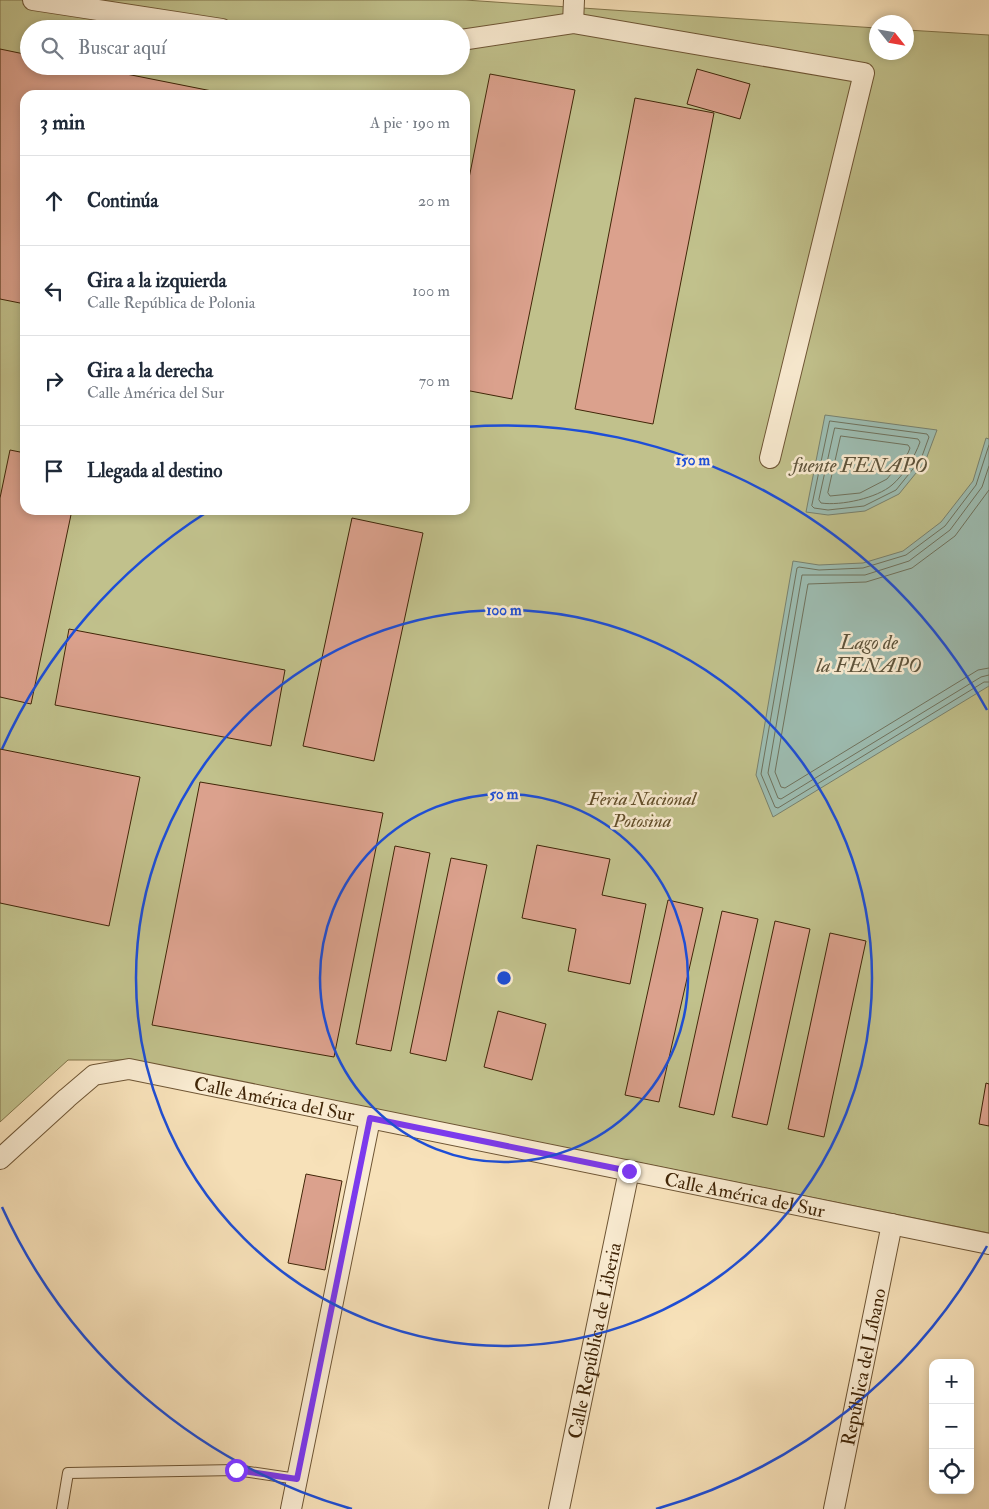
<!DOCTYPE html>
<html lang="es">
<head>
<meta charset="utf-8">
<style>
	body { margin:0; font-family:"IM FELL Double Pica",serif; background:#f6f6f7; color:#1f2937 }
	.controls { position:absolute; right:15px; bottom:15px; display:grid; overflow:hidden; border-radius:10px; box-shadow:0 2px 8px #0003 }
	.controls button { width:45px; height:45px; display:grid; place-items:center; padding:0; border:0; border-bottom:1px solid #e0e1e3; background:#fff; color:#1f2937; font:25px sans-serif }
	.compass { position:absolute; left:869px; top:15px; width:45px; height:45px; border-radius:50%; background:#fff; box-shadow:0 2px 8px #0003; rotate:121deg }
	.stop { position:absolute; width:15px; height:15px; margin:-11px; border:4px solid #7c3aed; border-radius:50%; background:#fff }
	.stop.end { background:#7c3aed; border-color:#fff; box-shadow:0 1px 5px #0008 }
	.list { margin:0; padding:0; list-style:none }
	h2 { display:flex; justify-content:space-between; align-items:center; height:65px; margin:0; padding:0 20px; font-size:21px }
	h2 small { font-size:16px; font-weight:400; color:#747a83 }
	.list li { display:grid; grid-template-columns:32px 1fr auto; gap:15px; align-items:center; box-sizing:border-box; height:90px; padding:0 20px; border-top:1px solid #e0e1e3 }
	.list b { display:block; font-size:19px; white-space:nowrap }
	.list p { margin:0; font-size:16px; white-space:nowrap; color:#747a83 }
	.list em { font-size:16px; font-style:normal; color:#747a83 }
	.icon { flex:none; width:28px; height:28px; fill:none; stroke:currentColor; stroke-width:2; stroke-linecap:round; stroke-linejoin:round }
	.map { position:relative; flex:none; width:989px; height:1509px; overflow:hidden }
	.search { position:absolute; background:#fff; box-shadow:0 2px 8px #0003; left:20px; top:20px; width:450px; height:55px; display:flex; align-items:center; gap:12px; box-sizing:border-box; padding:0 18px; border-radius:28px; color:#747a83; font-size:19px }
	.panel { position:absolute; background:#fff; box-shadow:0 2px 8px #0003; left:20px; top:90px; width:450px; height:425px; border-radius:15px }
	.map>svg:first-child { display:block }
	.green { fill:#c1c18c; stroke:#81744a; fill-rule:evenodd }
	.water { fill:#9dbdb2; stroke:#78816e }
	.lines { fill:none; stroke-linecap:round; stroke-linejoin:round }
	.shore { stroke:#6f725d; stroke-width:1 }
	.building { fill:#dba18d; stroke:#412608 }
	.lane-casing { stroke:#6e5534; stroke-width:12 }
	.street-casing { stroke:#6e5534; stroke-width:22 }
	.lane { stroke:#faecd2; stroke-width:10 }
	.street { stroke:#faecd2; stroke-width:20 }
	.route { stroke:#7c3aed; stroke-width:6 }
	.ring { fill:none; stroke:#1d4ed8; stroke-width:2.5 }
	.labels { text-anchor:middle; stroke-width:5; stroke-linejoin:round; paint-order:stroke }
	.park-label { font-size:19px; font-style:italic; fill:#614d29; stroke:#faecd2 }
	.street-label { font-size:19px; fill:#412608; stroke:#faecd2 }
	.water-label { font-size:20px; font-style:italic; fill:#5d533b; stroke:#faecd2 }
	.centre { fill:#1d4ed8; stroke:#faecd2; stroke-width:2.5 }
	.ring-label { font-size:15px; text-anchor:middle; font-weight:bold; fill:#1d4ed8; stroke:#faecd2; stroke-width:5; stroke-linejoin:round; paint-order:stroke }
</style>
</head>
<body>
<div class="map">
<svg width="989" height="1509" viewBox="0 0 989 1509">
	<rect width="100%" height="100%" fill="#f7e1b9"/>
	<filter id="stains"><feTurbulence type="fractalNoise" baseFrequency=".004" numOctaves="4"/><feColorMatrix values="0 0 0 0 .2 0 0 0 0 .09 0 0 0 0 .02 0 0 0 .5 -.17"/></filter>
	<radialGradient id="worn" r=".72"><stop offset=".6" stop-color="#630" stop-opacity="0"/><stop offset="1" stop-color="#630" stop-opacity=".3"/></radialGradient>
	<path class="green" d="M0 0H465L876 28V52H906L907 30 989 35V1233L129 1060H68L0 1122ZM29 29H461V66H29ZM25 95H465V510H25Z"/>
	<path class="water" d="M825 415 937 430 925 462 899 494 865 511 828 515 806 512Z
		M986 438 989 439V686L773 817 756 775 793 561 819 565 863 563 903 551 941 522 973 481Z"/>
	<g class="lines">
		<path class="shore" d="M830 421 927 434 929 437 921 459 896 490 864 506 828 510 814 508 812 506Z
			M835 428 918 439 920 442C915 456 904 475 892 485 877 498 841 506 821 503L819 500Z
			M841 436 908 445 910 448 908 453 887 479 860 493 830 496 828 493Z
			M989 445 976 485 945 526 906 555 863 568 819 570 799 567 797 568 761 774 775 807 778 808 984 682H989
			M989 466 982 487 950 530 909 561 865 575H802L768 773 778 798 781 799 981 677 989 675
			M989 490 955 536 912 568 866 582 808 584 775 772 781 787 785 788 978 670 989 668"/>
	</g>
	<path class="building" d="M0 49 29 55V66H86L232 95H25V304L0 299Z
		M697 69 750 84 740 119 687 104Z
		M490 74 575 90 512 399 465 390V198Z
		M635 98 714 113 653 424 575 409Z
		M10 450 25 453V510H72L31 704 0 697V498Z
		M352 518 423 533 374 761 303 746Z
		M69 629 285 670 271 746 55 705Z
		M0 749 140 777 109 926 0 903Z
		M200 782 383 813 334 1057 152 1025Z
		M537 845 610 859 602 895 646 904 630 984 568 971 576 929 522 918Z
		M395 846 430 853 391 1051 356 1044Z
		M451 858 487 865 446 1061 410 1053Z
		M668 900 703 908 659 1102 625 1095Z
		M722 911 758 919 714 1115 679 1107Z
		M775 921 810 929 767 1125 732 1117Z
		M830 933 866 941 824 1137 788 1129Z
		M498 1011 546 1024 532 1080 484 1067Z
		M986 1083 989 1084V1126L979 1124Z
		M306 1174 342 1181 325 1270 288 1263Z"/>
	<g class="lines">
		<g class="lane-casing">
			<path id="lane" d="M62 1509 68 1473 236 1470 297 1479"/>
		</g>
		<g class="street-casing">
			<g id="street">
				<path d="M33 0 222 29"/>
				<path d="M573 23 574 0"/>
				<path d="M461 40 573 23 864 73 770 458"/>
				<path id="s1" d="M0 1159 67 1098 94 1075 129 1069 989 1244"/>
				<path d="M291 1509 370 1119"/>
				<path id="s2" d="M559 1509 629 1171"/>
				<path id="s3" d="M834 1509 892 1224"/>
			</g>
		</g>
		<use href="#lane" class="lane"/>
		<use href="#street" class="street"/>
	</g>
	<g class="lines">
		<path class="route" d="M236 1470 297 1479 370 1118 629 1171"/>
	</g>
	<g class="ring">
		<circle cx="504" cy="978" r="184"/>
		<circle cx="504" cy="978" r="368"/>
		<path d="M987 1246A552 552 0 0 1 656 1509M352 1509A552 552 0 0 1 2 1207M2 749A552 552 0 0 1 207 512M465 427A552 552 0 0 1 987 710"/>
	</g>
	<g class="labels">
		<g class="park-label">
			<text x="642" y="805">Feria Nacional<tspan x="642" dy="22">Potosina</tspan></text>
		</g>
		<g class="street-label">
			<text dy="7" stroke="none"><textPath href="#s1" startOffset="310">Calle América del Sur</textPath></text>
			<text dy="7" stroke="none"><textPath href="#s1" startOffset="790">Calle América del Sur</textPath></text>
			<text dy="7" stroke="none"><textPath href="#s2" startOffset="172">Calle República de Liberia</textPath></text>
			<text dy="7" stroke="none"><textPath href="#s3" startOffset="145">República del Líbano</textPath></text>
		</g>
		<g class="water-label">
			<text x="860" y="472">fuente FENAPO</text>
			<text x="869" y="649">Lago de<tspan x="869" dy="23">la FENAPO</tspan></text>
		</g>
	</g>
	<circle cx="504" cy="978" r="8" class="centre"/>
	<g class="ring-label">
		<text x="693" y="465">150 m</text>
		<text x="504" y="615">100 m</text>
		<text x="504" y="799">50 m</text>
	</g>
	<rect width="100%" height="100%" filter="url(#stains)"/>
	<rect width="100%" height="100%" fill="url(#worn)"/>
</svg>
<div class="controls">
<button>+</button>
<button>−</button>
<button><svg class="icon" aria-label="locate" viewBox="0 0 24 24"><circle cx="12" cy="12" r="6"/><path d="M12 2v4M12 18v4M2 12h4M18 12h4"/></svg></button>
</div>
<svg class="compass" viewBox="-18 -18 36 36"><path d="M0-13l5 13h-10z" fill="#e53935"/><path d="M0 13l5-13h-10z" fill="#747a83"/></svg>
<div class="stop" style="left:236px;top:1470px"></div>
<div class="stop end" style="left:629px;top:1171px"></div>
<div class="search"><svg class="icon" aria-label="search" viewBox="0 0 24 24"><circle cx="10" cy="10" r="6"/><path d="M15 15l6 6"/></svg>Buscar aquí</div>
<section class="panel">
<h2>3 min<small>A pie · 190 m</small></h2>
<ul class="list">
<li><svg class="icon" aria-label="ahead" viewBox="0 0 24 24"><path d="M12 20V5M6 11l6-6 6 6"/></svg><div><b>Continúa</b></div><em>20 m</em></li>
<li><svg class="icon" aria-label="left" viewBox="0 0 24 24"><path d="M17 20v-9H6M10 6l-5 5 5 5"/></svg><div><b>Gira a la izquierda</b><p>Calle República de Polonia</p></div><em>100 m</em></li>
<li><svg class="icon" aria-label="right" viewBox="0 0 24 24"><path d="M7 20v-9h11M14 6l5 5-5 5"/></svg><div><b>Gira a la derecha</b><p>Calle América del Sur</p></div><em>70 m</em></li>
<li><svg class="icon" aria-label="arrive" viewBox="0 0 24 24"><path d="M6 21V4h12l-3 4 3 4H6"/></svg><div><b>Llegada al destino</b></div></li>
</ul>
</section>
</div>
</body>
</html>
